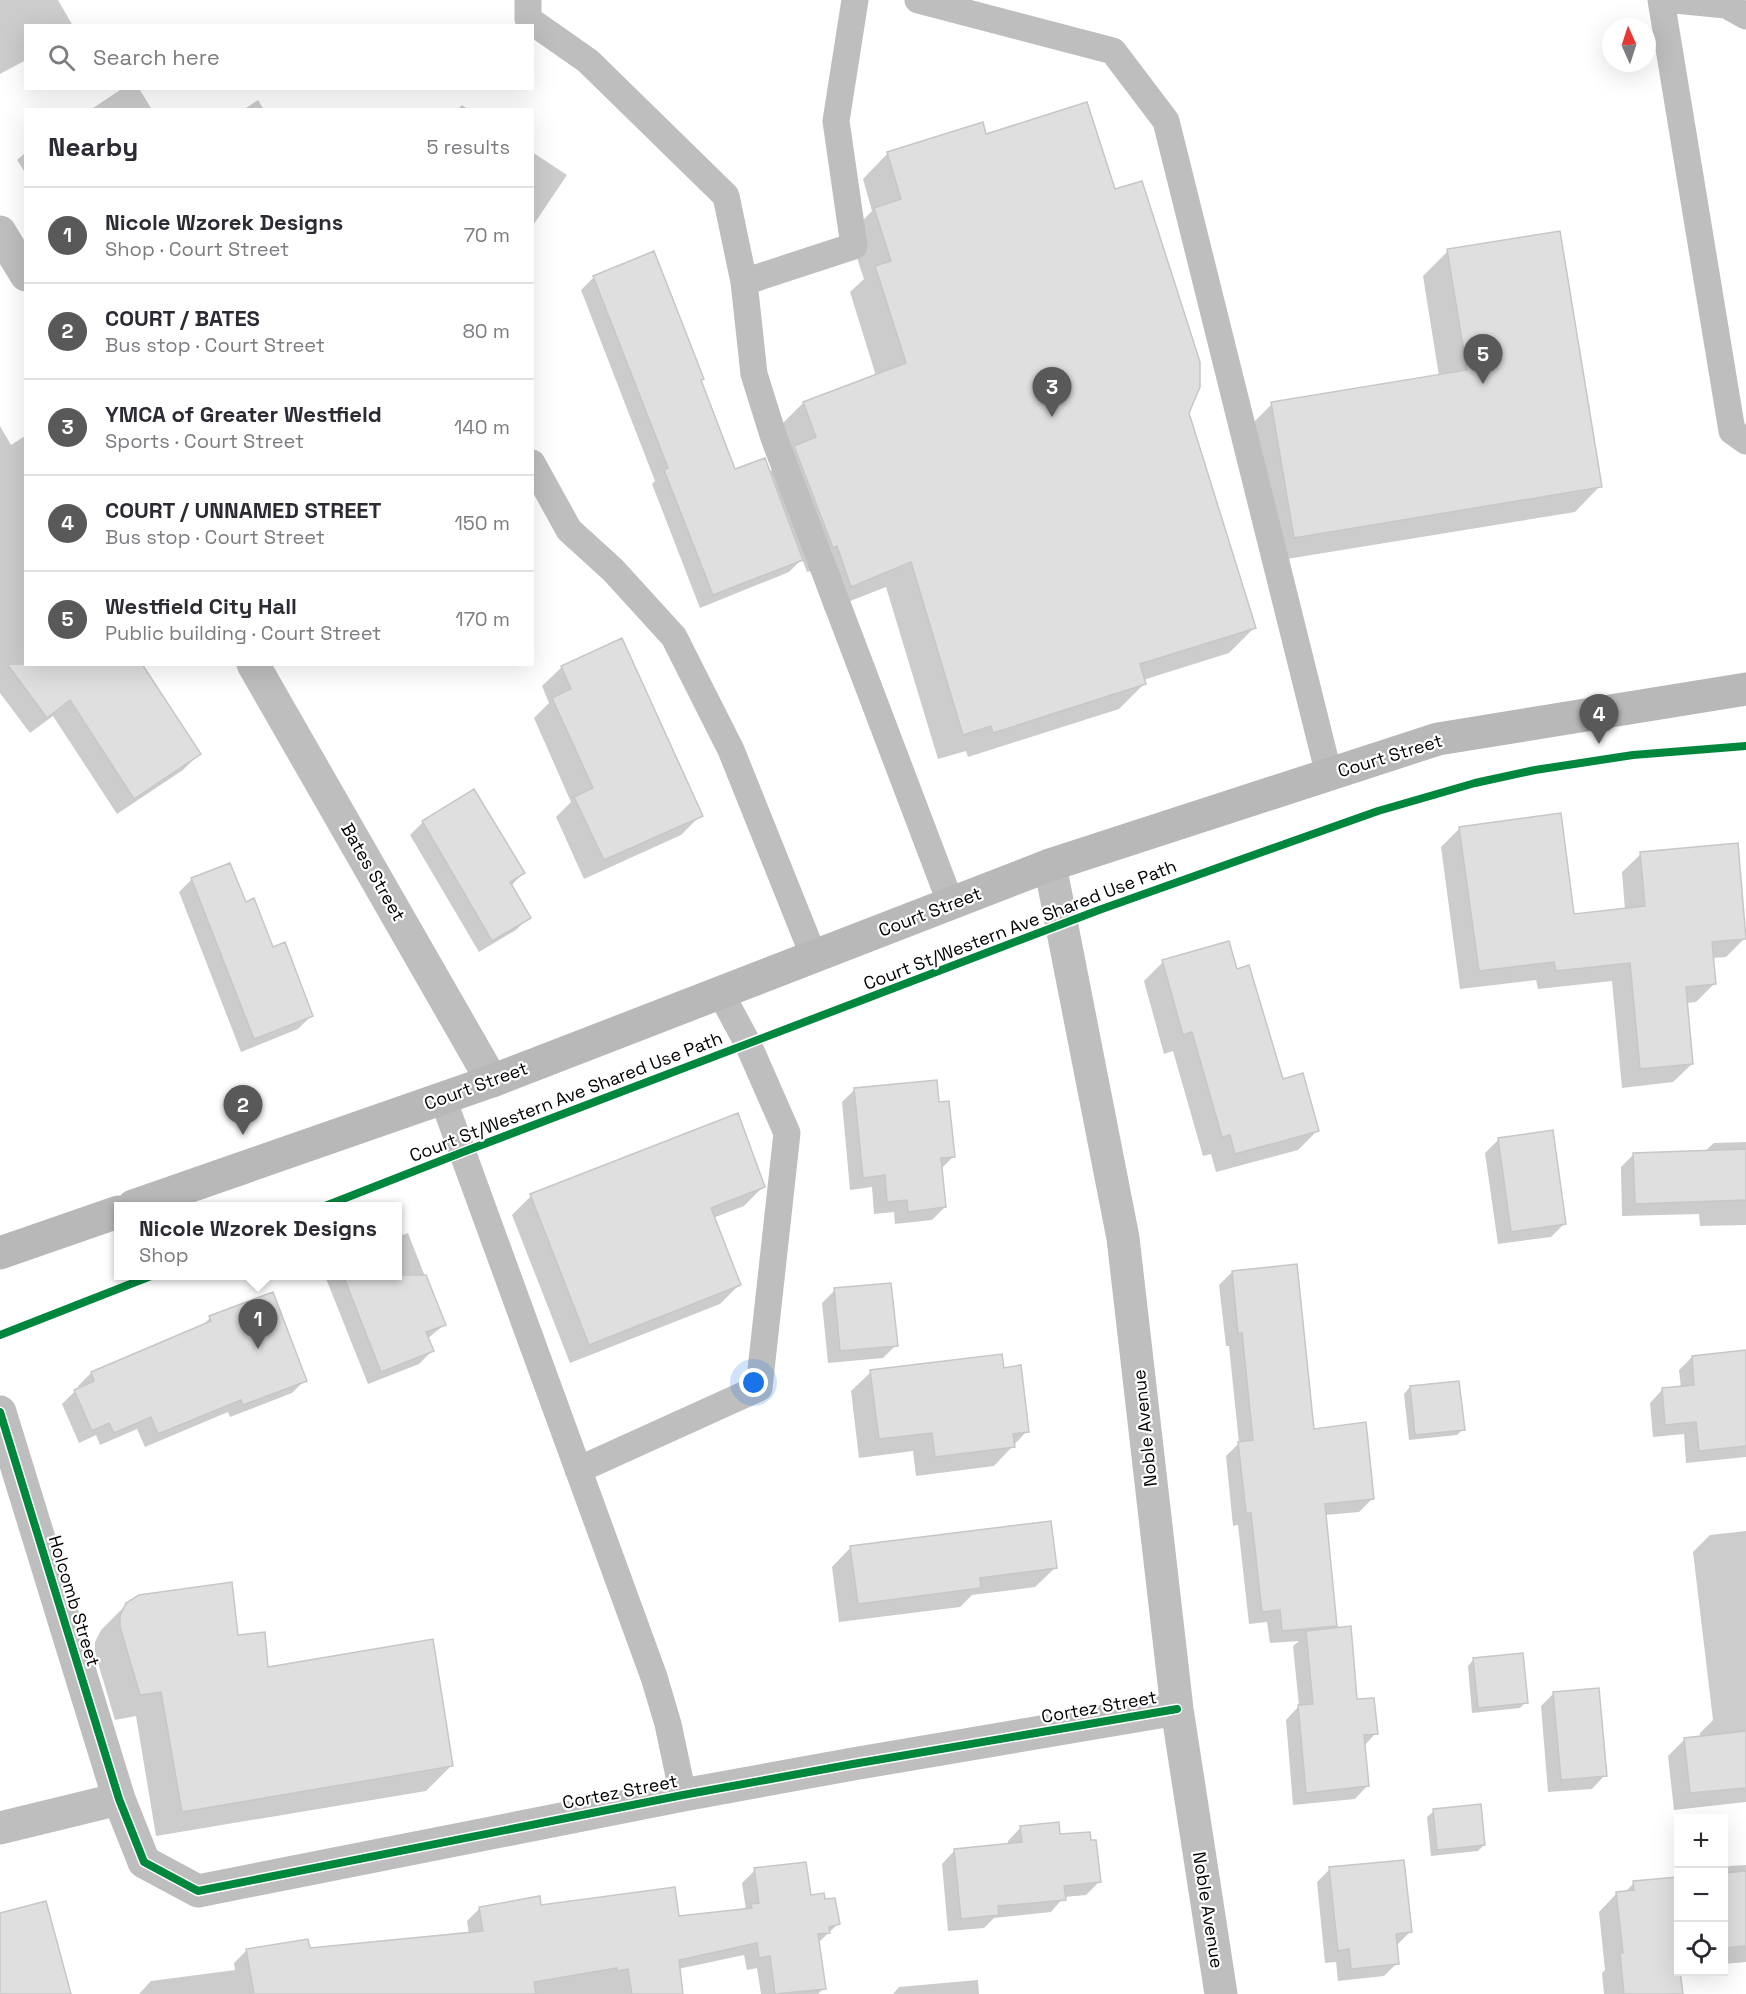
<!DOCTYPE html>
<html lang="en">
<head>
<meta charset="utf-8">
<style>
	body { margin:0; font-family:"Space Grotesk",sans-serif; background:#f7f7f7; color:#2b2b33 }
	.controls { position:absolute; right:18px; bottom:18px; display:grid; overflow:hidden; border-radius:0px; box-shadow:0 6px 24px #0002 }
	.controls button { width:54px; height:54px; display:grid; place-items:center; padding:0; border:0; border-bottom:2px solid #e1e1e2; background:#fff; color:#2b2b33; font:30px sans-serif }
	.compass { position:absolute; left:1602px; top:18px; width:54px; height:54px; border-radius:50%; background:#fff; box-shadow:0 6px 24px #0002; rotate:357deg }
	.you { position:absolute; left:754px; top:1383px; width:21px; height:21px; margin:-15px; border:4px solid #fff; border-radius:50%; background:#1a73e8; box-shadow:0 0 0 9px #1a73e833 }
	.badge { display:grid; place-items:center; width:39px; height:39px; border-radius:50%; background:#595959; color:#fff; font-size:20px; font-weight:700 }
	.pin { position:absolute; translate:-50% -50px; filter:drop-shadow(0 2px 3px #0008) }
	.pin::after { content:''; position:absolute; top:32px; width:21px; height:18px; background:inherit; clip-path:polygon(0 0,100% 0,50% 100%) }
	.popup { position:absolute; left:114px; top:1202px; width:288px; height:78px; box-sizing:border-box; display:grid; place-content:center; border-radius:0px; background:#fff; filter:drop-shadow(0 2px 4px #0005); font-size:20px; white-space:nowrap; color:#7c7c81 }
	.popup b { font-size:22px; color:#2b2b33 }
	.popup::after { content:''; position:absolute; left:50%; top:100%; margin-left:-12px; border:12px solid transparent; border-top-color:#fff }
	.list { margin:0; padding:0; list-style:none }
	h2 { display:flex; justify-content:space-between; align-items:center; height:78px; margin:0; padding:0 24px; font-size:26px }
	h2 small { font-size:20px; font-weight:400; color:#7c7c81 }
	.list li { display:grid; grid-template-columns:39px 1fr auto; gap:18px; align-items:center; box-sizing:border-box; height:96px; padding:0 24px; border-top:2px solid #e1e1e2 }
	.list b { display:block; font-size:22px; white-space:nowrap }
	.list p { margin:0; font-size:20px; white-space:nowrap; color:#7c7c81 }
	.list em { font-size:20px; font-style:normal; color:#7c7c81 }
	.icon { flex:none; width:33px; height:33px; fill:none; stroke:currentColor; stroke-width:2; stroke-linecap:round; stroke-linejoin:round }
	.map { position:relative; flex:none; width:1746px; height:1994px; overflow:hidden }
	.search { position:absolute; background:#fff; box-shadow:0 6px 24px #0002; left:24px; top:24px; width:510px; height:66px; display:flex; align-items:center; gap:15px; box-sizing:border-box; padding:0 21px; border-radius:0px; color:#7c7c81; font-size:22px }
	.panel { position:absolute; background:#fff; box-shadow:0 6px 24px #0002; left:24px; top:108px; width:510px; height:558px; border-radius:0px }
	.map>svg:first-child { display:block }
	.shadow { fill:#0003 }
	.building { fill:#dfdfdf; stroke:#c7c7c7; stroke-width:1.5 }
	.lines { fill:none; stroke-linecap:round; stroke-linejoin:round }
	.service { stroke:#bebebe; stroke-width:27 }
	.minor { stroke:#bebebe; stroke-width:33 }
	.secondary { stroke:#b8b8b8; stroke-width:33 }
	.cycleway-casing { stroke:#fff; stroke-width:11 }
	.cycleway { stroke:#00873e; stroke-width:8 }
	.labels { text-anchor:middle; stroke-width:4.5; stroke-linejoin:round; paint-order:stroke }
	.street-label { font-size:18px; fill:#000; stroke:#fff }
</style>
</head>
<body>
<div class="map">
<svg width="1746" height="1994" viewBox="0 0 1746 1994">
	<rect width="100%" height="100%" fill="#fff"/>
	<path class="shadow" d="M0 0H58L73 26H26V60L0 74Z
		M123 88H139L152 110H90Z
		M258 100 264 110H243Z
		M462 105 469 110H457Z
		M985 136 1187 413 1255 627 1229 653 1143 680 1144 684 1119 709 968 757 966 751 938 759 886 587 825 611 812 571 807 572 802 559 789 572 700 608 652 484 655 481 581 290 594 277 700 381 734 471 769 473 788 454 778 428 803 403 876 376 850 292 864 279 849 234 872 211 863 179 888 153Z
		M26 152V174L17 160Z
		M532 152 567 175 532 227Z
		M1448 251 1600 486 1575 512 1269 562 1247 429 1272 404 1439 376 1423 276Z
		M0 426 11 445 25 436 26 664 199 754 183 770 117 814 53 716 30 733 0 693Z
		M562 667 701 815 681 835 584 879 556 817 571 802 534 718 549 703 542 686Z
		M423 822 523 873 511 886 529 917 516 930 479 952 410 835Z
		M1460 828 1573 916 1625 910 1622 872 1641 854 1745 938 1726 957 1712 958 1715 983 1696 1002 1686 1003 1692 1064 1673 1082 1622 1088 1612 981 1538 989 1536 980 1460 989 1441 847Z
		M192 879 272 949 311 1016 298 1029 241 1052 179 892Z
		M1163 962 1236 971 1282 1081 1318 1130 1298 1150 1216 1172 1211 1154 1203 1156 1173 1051 1164 1054 1144 981Z
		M855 1089 954 1156 941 1169 945 1207 932 1220 895 1224 894 1212 874 1214 872 1187 850 1190 842 1102Z
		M1498 1140 1564 1224 1551 1237 1498 1244 1485 1153Z
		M1746 1142V1225L1700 1226 1699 1214 1622 1216 1621 1167 1634 1154 1704 1152 1714 1143Z
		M764 1186 744 1206 713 1218 739 1285 720 1304 570 1363 512 1215 531 1196Z
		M408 1233 444 1325 427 1339 432 1351 419 1364 368 1384 325 1276H398V1237Z
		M1232 1272 1313 1430 1372 1499 1359 1512 1325 1515 1336 1625 1331 1630 1355 1701 1376 1733 1364 1746 1368 1785 1355 1799 1293 1805 1286 1720 1299 1706 1293 1646 1299 1641 1270 1643 1267 1622 1249 1624 1238 1525 1233 1526 1226 1456 1239 1443 1229 1346H1226L1219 1285Z
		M835 1290 896 1345 883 1358 828 1363 822 1303Z
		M210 1318 305 1380 292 1393 230 1417 228 1412 145 1447 137 1429 100 1445 96 1435 79 1443 62 1404 75 1391 79 1389 78 1386 91 1373 201 1327Z
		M1746 1352V1457L1686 1463 1684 1434 1653 1437 1650 1403 1663 1389 1681 1388 1679 1370 1692 1357Z
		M1003 1369 1027 1431 994 1466 916 1476 913 1451 859 1458 851 1391 871 1372Z
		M1410 1387 1463 1429 1457 1435 1409 1440 1404 1394Z
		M1746 1531V1802L1674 1810 1668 1756 1685 1739 1700 1737V1733L1713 1720 1693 1552 1710 1535Z
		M851 1547 1055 1568 1035 1587 972 1595 960 1607 839 1622 832 1567Z
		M127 1604 236 1637 266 1669 451 1766 426 1791 156 1836 136 1716 115 1720 95 1653V1642L101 1630Z
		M1474 1659 1526 1702 1520 1708 1472 1713 1468 1666Z
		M1554 1693 1605 1775 1592 1789 1548 1792 1541 1706Z
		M1434 1811 1484 1845 1478 1851 1431 1856 1427 1817Z
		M1021 1827 1089 1842 1099 1882 1086 1895 1064 1897 1051 1912 994 1918 984 1928 948 1931 942 1864 955 1850 1008 1845V1841Z
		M1746 1865V1962L1724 1964V1872L1729 1866Z
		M1330 1869 1410 1932 1397 1945V1963L1384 1976 1338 1981 1336 1962 1325 1963 1317 1882Z
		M755 1870 810 1897 824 1901 838 1924 818 1943 824 1988 818 1994H761L757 1968 747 1970 744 1955 678 1969 682 1994H139L151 1981 235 1970 234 1963 247 1950 309 1949 469 1934 467 1921 480 1908 540 1907 677 1918 746 1910 742 1883Z
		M1678 1879 1680 1994H1604L1602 1973 1605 1970 1599 1912 1617 1893H1624L1634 1883Z
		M978 1980 979 1994H893L899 1987Z"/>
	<path class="building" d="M1087 102 1115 189 1142 181 1200 362V387L1189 413 1256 628 1140 664 1146 684 993 733 991 726 963 735 911 562 851 587 837 546 833 548 794 446 816 437 803 402 906 363 875 266 891 261 874 208 901 199 887 152 983 122 986 134Z
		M1560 231 1602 487 1294 538 1271 402 1467 370 1447 249Z
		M654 251 704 379 701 380 735 469 765 458 803 560 713 595 664 470 668 468 593 276Z
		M622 638 703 816 604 860 574 797 593 788 552 698 571 689 561 666Z
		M7 664H142L201 754 134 799 70 700 47 718Z
		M474 789 525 873 510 882 531 918 492 941 422 821Z
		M1561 813 1574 914 1645 906 1640 852 1738 843 1746 939 1712 942 1716 984 1686 987 1693 1064 1640 1069 1630 963 1556 971 1554 962 1479 971 1459 827Z
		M230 863 246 902 254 898 273 947 285 942 313 1016 254 1039 191 878Z
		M1229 941 1237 969 1249 965 1283 1079 1303 1073 1319 1131 1235 1154 1230 1135 1222 1137 1192 1032 1183 1035 1162 960Z
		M937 1080 939 1102 949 1101 955 1157 941 1158 946 1207 908 1212 907 1200 887 1202 885 1175 863 1178 854 1088Z
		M738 1113 765 1187 711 1208 741 1285 589 1345 530 1194Z
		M1553 1130 1566 1224 1511 1232 1498 1138Z
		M1746 1149V1200L1635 1204 1633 1153Z
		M1297 1264 1314 1429 1366 1422 1374 1499 1325 1504 1337 1626 1282 1631 1280 1610 1262 1612 1251 1513H1246L1238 1442 1253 1440 1242 1333H1238L1232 1271Z
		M343 1275H426L446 1325 426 1332 434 1351 381 1372Z
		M891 1283 898 1346 840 1351 834 1288Z
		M273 1292 307 1381 243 1405 241 1400 158 1434 151 1417 114 1433 109 1423 92 1431 74 1390 94 1381 91 1372 211 1321 209 1316Z
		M1746 1350V1446L1699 1451 1696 1422 1665 1425 1662 1388 1694 1385 1692 1356Z
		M1002 1354 1004 1368 1021 1365 1029 1432 1013 1434 1015 1447 935 1457 932 1433 879 1439 870 1370Z
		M1459 1381 1465 1430 1415 1435 1410 1386Z
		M1051 1521 1057 1568 980 1578 981 1588 858 1604 850 1546Z
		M232 1582 238 1635 265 1632 268 1667 433 1639 453 1766 182 1812 161 1692 140 1695 120 1627V1616L126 1603 139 1595Z
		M1351 1626 1357 1699 1374 1698 1378 1734 1364 1735 1369 1786 1306 1793 1298 1705 1313 1704 1306 1631Z
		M1523 1653 1528 1703 1478 1708 1473 1658Z
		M1599 1688 1607 1776 1561 1780 1553 1692Z
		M1746 1731V1788L1690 1793 1684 1738Z
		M1481 1804 1485 1845 1437 1850 1433 1809Z
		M1059 1822 1060 1834 1090 1832 1091 1840H1096L1101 1882 1064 1886 1066 1900 998 1906 999 1915 961 1919 954 1849 1022 1842 1020 1826Z
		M1404 1860 1412 1932 1396 1934 1399 1964 1351 1969 1349 1949 1338 1951 1329 1867Z
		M806 1862 811 1895 824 1893 825 1899 835 1898 840 1924 829 1927 830 1933 818 1934 826 1989 775 1994 770 1956 759 1958 757 1943 679 1960 683 1994H632L628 1969 617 1971V1968L534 1982 536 1994H254L246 1949 308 1939 310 1948 483 1931 479 1907 540 1896 541 1905 675 1887 679 1916 752 1908 751 1904 759 1903 754 1868Z
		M1746 1871V1946L1724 1948V1873Z
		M1678 1877V1971H1680L1683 1994H1624L1620 1953H1623L1616 1892 1634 1890 1633 1881Z
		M46 1901 71 1994H0V1913Z"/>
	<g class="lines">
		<path class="service" d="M528 0V19L588 61 726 196 744 282 854 246 836 121 855 0
			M918 0 1113 51 1166 121 1329 775
			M1661 0 1732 431 1746 441
			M1675 0 1726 5 1746 16
			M744 282 754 374 774 438 951 904
			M532 463 569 530 613 570 674 637 731 750 814 957
			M443 1099 654 1677 668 1724 683 1795
			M578 1470 759 1388 787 1133 748 1044 720 992"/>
		<path class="minor" d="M0 232 26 275
			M253 664 492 1081
			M1050 865 1123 1238 1177 1709 1221 1994
			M0 1412 119 1799 144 1862 198 1891 683 1795 853 1764 1177 1709
			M0 1828 119 1799"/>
		<path class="secondary" d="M133 1206 492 1081 1050 865 1438 739 1746 689
			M0 1253 118 1212"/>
		<g class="cycleway-casing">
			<path id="cycleway" d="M325 1206 463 1152 1099 910 1378 811 1475 783 1535 770 1633 755 1746 746
				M0 1335 151 1276
				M0 1412 119 1799 144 1862 198 1891 683 1795 853 1764 1177 1709"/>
		</g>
		<use href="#cycleway" class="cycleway"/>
	</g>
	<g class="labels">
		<g class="street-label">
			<text transform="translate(1390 756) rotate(-17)" y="6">Court Street</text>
			<text transform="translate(373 872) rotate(60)" y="6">Bates Street</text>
			<text transform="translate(930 912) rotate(-21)" y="6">Court Street</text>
			<text transform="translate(1020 925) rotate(-21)" y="6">Court St/Western Ave Shared Use Path</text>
			<text transform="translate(476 1086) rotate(-20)" y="6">Court Street</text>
			<text transform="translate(566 1097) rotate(-21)" y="6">Court St/Western Ave Shared Use Path</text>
			<text transform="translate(1145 1428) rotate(-96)" y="6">Noble Avenue</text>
			<text transform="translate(74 1601) rotate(73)" y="6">Holcomb Street</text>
			<text transform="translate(1099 1707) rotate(-10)" y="6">Cortez Street</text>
			<text transform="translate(620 1792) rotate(-11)" y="6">Cortez Street</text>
			<text transform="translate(1208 1910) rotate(81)" y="6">Noble Avenue</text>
		</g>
	</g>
</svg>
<div class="controls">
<button>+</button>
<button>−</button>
<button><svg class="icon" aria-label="locate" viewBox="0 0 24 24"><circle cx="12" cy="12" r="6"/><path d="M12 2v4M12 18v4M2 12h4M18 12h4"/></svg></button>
</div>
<svg class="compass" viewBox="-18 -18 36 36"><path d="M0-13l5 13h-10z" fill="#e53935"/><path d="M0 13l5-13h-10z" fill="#7c7c81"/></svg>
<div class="you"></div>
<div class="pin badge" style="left:258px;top:1349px">1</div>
<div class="popup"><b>Nicole Wzorek Designs</b>Shop</div>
<div class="pin badge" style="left:243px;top:1135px">2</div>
<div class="pin badge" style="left:1052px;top:417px">3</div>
<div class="pin badge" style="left:1599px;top:744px">4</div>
<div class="pin badge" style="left:1483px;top:384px">5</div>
<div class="search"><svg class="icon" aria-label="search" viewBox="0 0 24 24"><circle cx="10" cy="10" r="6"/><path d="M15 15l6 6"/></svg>Search here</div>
<section class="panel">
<h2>Nearby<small>5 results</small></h2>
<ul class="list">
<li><span class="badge">1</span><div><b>Nicole Wzorek Designs</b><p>Shop · Court Street</p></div><em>70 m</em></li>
<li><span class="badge">2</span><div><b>COURT / BATES</b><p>Bus stop · Court Street</p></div><em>80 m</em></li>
<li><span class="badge">3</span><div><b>YMCA of Greater Westfield</b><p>Sports · Court Street</p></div><em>140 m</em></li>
<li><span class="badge">4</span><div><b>COURT / UNNAMED STREET</b><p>Bus stop · Court Street</p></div><em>150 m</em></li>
<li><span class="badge">5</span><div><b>Westfield City Hall</b><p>Public building · Court Street</p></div><em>170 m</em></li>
</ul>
</section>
</div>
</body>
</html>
